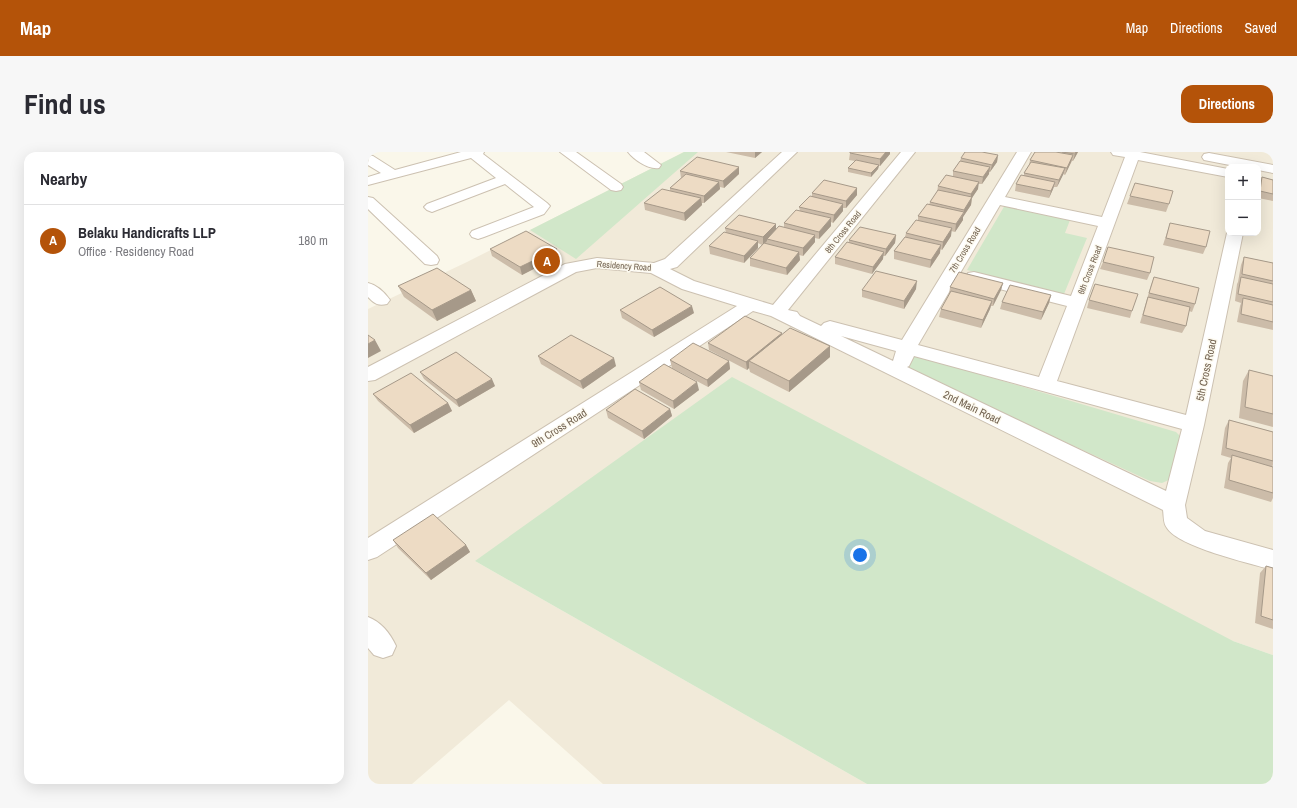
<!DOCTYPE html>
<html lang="en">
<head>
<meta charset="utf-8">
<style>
	body { margin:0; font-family:"Archivo Narrow",sans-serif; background:#f7f7f7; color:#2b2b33 }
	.controls { position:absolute; right:12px; top:12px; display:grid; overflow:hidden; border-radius:8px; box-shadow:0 4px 16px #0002 }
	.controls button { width:36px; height:36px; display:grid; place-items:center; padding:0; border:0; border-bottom:1px solid #e1e1e2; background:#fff; color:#2b2b33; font:20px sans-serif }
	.you { position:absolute; left:492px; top:403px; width:14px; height:14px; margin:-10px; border:3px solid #fff; border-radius:50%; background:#1a73e8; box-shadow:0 0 0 6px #1a73e833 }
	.badge { display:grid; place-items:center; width:26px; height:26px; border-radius:50%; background:#b45309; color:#fff; font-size:13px; font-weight:700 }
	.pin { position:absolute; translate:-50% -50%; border:2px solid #fff; box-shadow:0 1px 4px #0006 }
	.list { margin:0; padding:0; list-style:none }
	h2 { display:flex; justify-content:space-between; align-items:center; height:52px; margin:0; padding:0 16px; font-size:17px }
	h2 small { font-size:13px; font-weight:400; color:#7c7c81 }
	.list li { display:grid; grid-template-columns:26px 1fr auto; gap:12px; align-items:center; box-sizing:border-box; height:72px; padding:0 16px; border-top:1px solid #e1e1e2 }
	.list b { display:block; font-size:15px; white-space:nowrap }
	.list p { margin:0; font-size:13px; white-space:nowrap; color:#7c7c81 }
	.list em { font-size:13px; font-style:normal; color:#7c7c81 }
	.map { position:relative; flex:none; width:905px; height:632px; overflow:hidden; border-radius:12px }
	header { display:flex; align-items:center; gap:24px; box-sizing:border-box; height:56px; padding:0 20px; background:#b45309; color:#fff }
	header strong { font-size:19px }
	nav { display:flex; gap:22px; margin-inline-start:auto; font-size:14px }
	.intro { display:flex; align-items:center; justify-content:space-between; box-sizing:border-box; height:96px; padding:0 24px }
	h1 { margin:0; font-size:28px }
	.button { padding:10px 18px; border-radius:12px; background:#b45309; color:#fff; font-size:14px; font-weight:700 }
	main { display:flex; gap:24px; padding:0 24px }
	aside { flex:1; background:#fff; border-radius:12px; box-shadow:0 4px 16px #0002 }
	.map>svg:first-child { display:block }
	.residential { fill:#f1ead9; fill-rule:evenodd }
	.green { fill:#d1e7c9 }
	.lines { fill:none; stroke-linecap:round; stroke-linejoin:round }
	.minor-casing { stroke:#ccc1b1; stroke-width:2 }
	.minor { fill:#fff; fill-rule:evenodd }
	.wall { fill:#ccbca9 }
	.shaded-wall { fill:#a69989 }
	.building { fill:#eddbc4; stroke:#a69989 }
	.labels { text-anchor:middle; stroke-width:3; stroke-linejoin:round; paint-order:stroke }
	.far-street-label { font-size:9px; fill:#726250; stroke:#fdfaf0 }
	.street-label { font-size:11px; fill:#726250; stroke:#fdfaf0 }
</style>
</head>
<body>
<header>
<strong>Map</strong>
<nav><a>Map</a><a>Directions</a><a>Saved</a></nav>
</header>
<div class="intro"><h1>Find us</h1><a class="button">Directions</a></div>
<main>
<aside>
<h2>Nearby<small></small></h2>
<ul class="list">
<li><span class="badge">A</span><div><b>Belaku Handicrafts LLP</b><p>Office · Residency Road</p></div><em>180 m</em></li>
</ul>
</aside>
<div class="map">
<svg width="905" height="632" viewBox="0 0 905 632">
	<rect width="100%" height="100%" fill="#faf7ea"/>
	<path class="residential" d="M316 0H905V503L865 489 107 409 499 632H235L141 548 44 632H0V157L99 110ZM860 15H890V81H860Z"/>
	<path class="green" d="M316 0H330L208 107 162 78Z
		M637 53 702 68 697 81 719 86 696 142 599 118Z
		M547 203 808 280 814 286 803 327 794 331 782 329 537 216 540 206Z
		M364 225 865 489 905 503V632H499L107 409Z"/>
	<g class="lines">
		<g class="minor-casing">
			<path id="minor" d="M93 0H116L115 2 179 51 182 54 176 62 116 85 110 87 104 85 102 82 104 79 166 55 137 32 69 58 64 60 59 58 56 55 59 52 128 26 103 6 0 33V25L13 21 0 13V3L5 4 27 18Z
				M192 0H208L253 32 255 35 253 38 248 39 243 38Z
				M260 0H276L293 13 291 16C281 18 266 8 260 0Z
				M414 0H429L309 115 302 117 326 129 405 153 533 0H547L420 158 429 160 432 164 453 174 456 171 462 169 534 188 649 0H663L637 45 734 65 757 5 745 3 743 0H772L860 17V25L770 8 689 229 818 263 859 81 860 80V81H875L836 273 817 353 819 366 837 379 905 398V418C881 411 811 395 799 376 795 371 796 364 795 358L403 164 385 159 9 405 0 408V386L369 154 314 137 283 121 229 116 208 120 7 228 0 229V215L197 112 229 106 286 111 297 107ZM632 53 730 74 703 144 606 120 600 121 598 125 600 129 699 154 671 225 550 193ZM473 184 528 199 525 209ZM546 204 814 277 798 339 539 215 541 214Z
				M841 1 905 13V21L890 18V15H872L836 8 834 5 836 2Z
				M0 45 5 46 69 104 71 108 69 112 63 113 57 112 0 57Z
				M0 131C9 133 17 141 22 148L19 152C10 154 7 152 0 145Z
				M0 465C13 470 22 481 28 494L24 503 15 506 6 503 0 496Z"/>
		</g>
		<use href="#minor" class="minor"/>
	</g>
	<path class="wall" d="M358 0H394L387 6Z
		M482 0H522V2L512 14H511L510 17 503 25 480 20V16L487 9 481 8 482 1Z
		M667 0H710L705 9H704L697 23 695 22 689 35H686L681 46 647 39 648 32 656 24V21L661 13 662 8Z
		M630 3 629 10 622 20H621V22L614 32H610V37L604 45 603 53 595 65V68L587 80 583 79V84L574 98 572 97V101L562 116 526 107V99L537 85 538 81 550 68V64L561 53 562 50 569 40 570 34 585 24V19L592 9 593 6Z
		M312 19 371 22 356 36 352 35V37L336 51H334V53L317 69 277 58 276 51 302 39V36L313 26Z
		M894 25 905 28V49L890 46V33Z
		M444 41 489 43 478 56H475V59L465 71 463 70V74L451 87 447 86V90L435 104 431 103 432 108 419 123 382 114V106L394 93 390 91V96L376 111 342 102 341 94 358 81 357 76 408 72V78L416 75V71L432 59 431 55 444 45Z
		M762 44 801 52 798 60 759 52Z
		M802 71 838 95 835 102 795 93Z
		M528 83 527 91 517 104H515V107L504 122 467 112V105L481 91V88Z
		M122 97 191 104 154 123 124 104Z
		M876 105 905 111V178L869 170 872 154 873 151 867 149 869 132 870 130 873 113Z
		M735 110 782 121 779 128 732 117Z
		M786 125 827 152 824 160 821 159 818 174 814 181 772 171 783 133Z
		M635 131 633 138 625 154H623L622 157 613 176 571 165 573 157 581 143 582 135Z
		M30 134 103 138 108 149 69 169 36 145Z
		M548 137 536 157 494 145V138Z
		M683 143 681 151 673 168 632 157 634 150Z
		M721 148 764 159 762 166 719 156Z
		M252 158 326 161 286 185 254 166Z
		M414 182 462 194V205L421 240 382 220 381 216 379 218 341 198 340 191Z
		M170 204 248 214 215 237 173 212Z
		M302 208 361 209 362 217 340 235 304 216Z
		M881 218 905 224V275L871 266 875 229Z
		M52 220 127 234 91 255 56 227Z
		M271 230 331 238 306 257 273 238Z
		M5 242 80 251 84 259 46 281 10 249Z
		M302 257 304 264 276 287 240 266 238 258Z
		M861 268 905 280V313L904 315H905V346L903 350 856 336 860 311 863 306 853 303 857 276Z
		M25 388 98 393 102 400 63 428 30 396Z
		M898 414 905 416V477L887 471 892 421Z"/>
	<path class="shaded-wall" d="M387 0H394L387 6Z
		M518 0H522V2L512 14V7Z
		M708 0H710L705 9 707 2Z
		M630 3 629 10 622 20 624 13Z
		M705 3 703 10 697 23 699 16Z
		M511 13 510 17 503 25V21Z
		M371 15V22L356 36 355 29Z
		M622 15 621 22 614 32 615 25Z
		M697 16 695 23 689 35 691 28Z
		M351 30 352 37 336 51V44Z
		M611 30 610 37 602 49 603 42Z
		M687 30 685 37 681 46 683 39Z
		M489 36V43L478 56V49Z
		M604 45 603 53 595 65V68L587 80 588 72 596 61V58Z
		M333 46 334 53 317 69 316 61Z
		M475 52V59L465 71 466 63Z
		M463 66V74L451 87V80Z
		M408 72V79L399 87V89L395 93V85Z
		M584 76 583 84 574 98 575 90Z
		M447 83V90L435 104V96Z
		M528 83 527 91 517 104 518 97Z
		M390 89V96L376 111V104Z
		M573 93 572 101 562 116 563 108Z
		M189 97 191 104 154 123 152 115Z
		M431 100 432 108 419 123 418 116Z
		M516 100 515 107 504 122 505 115Z
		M549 129 548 137 536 157V149Z
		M635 131 633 138 625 154 626 147Z
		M103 138 108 149 69 169 64 158Z
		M683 143 681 151 673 168 675 160Z
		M624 149 622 157 613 176 615 168Z
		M324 154 326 161 286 185 284 178Z
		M414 181V189L381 209V216L379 218 378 210Z
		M7 188 13 199 0 206V192Z
		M462 194V205L421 240V229Z
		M246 206 248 214 215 237 212 229Z
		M361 209 362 217 340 235 339 228Z
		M124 227 127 234 91 255 88 248Z
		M329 230 331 238 306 257 305 249Z
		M80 251 84 259 46 281 42 273Z
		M302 257 304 264 276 287 274 279Z
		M98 393 102 400 63 428 58 421Z"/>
	<path class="building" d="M482 0H518L512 7 482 1Z
		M597 0H614L630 3 624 13 593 6Z
		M667 0H688L705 3 699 16 662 8Z
		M694 0H708L707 2Z
		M329 5 371 15 355 29 312 19Z
		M488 8 511 13 503 21 480 16Z
		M592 9 622 15 615 25 585 19Z
		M663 10 697 16 691 28 656 21Z
		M318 22 351 30 336 44 302 36Z
		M578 23 611 30 603 42 570 34Z
		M653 23 687 30 683 39 648 32Z
		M894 25 905 28V42L892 39Z
		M456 28 489 36 478 49 444 41Z
		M767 31 805 39 801 52 762 44Z
		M294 37 333 46 316 61 276 51Z
		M570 38 604 45 596 58 562 50Z
		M442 44 475 52 466 63 431 55Z
		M559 52 596 60 588 72 550 64Z
		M428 58 463 66 451 80 416 71Z
		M371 63 408 72 395 85 357 76Z
		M548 68 584 76 575 90 538 81Z
		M802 71 842 79 838 95 798 86Z
		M411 74 447 83 435 96 399 87Z
		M492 75 528 83 518 97 481 88Z
		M158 79 189 97 152 115 122 97Z
		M356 80 390 89 376 104 341 94Z
		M537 85 573 93 563 108 526 99Z
		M479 90 516 100 505 115 467 105Z
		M396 91 431 100 418 116 382 106Z
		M740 95 786 105 782 121 735 110Z
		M876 105 905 111V129L874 122Z
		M69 116 103 138 64 158 30 134Z
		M508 119 549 129 536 149 494 138Z
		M591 120 635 131 626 147 582 135Z
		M786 125 831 136 827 152 781 141Z
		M873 125 905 132V150L870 142Z
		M727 132 770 142 764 159 721 148Z
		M642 133 683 143 675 160 634 150Z
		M292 135 324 154 284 178 252 158Z
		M583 139 624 149 615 168 573 157Z
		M780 145 822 155 818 174 775 163Z
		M875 146 905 153V170L873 162Z
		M377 164 414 181 378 210 340 191Z
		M422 176 462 194 421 229 381 209Z
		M0 183 7 188 0 192Z
		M203 183 246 206 212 229 170 204Z
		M325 191 361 209 339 228 302 208Z
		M88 200 124 227 88 248 52 220Z
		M296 212 329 230 305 249 271 230Z
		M881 218 905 224V262L877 255Z
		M43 221 80 251 42 273 5 242Z
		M267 237 302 257 274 279 238 258Z
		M861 268 905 280V309L858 296Z
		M864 303 905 315V341L861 328Z
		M65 362 98 393 58 421 25 388Z
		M898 414 905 416V468L893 464Z"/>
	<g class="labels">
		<g class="far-street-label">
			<text transform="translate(475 80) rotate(-51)" y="3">8th Cross Road</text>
			<text transform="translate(597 98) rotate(-59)" y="3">7th Cross Road</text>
			<text transform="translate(256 114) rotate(4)" y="3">Residency Road</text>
			<text transform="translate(722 118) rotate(-69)" y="3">6th Cross Road</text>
		</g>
		<g class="street-label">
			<text transform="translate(838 218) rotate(-78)" y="4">5th Cross Road</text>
			<text transform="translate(604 255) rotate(26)" y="4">2nd Main Road</text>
			<text transform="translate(191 276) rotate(-32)" y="4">9th Cross Road</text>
		</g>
	</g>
</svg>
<div class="controls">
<button>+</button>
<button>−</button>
</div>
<div class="you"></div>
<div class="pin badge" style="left:179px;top:109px">A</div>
</div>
</main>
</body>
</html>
